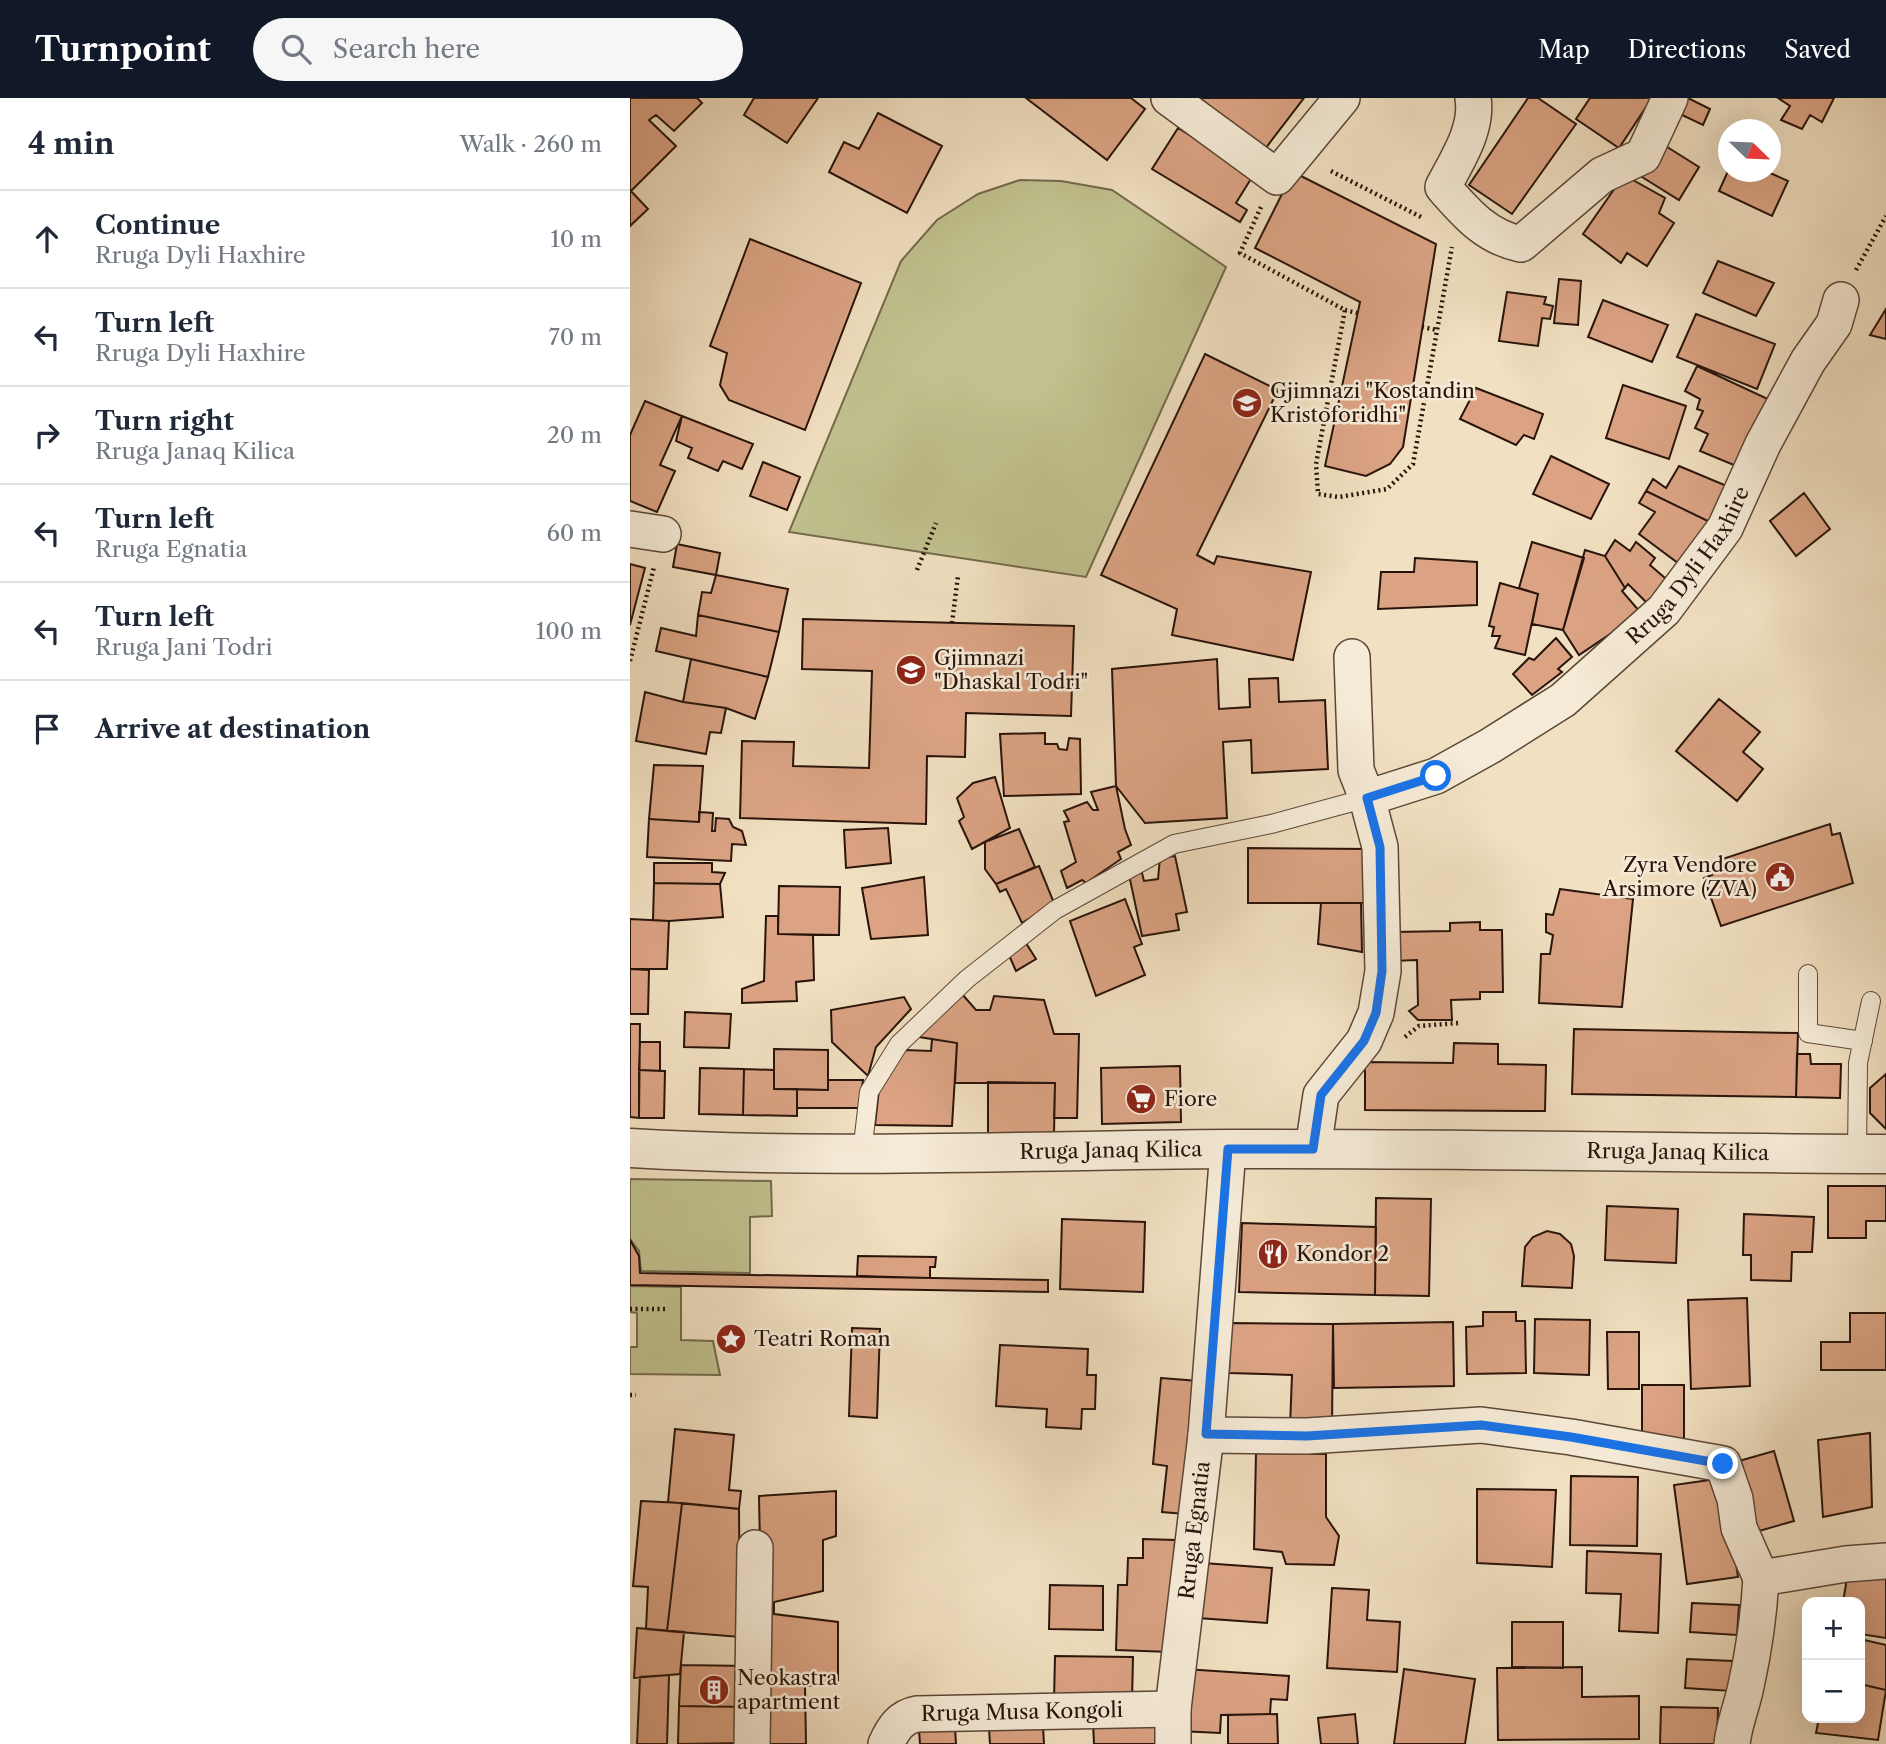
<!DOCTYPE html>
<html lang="en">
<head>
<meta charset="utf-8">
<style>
	body { margin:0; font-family:"Libre Caslon Text",serif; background:#f6f6f7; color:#1f2937 }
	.controls { position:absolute; right:21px; bottom:21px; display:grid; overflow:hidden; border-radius:14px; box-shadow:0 7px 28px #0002 }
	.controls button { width:63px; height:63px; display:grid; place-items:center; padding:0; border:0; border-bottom:2px solid #e0e1e3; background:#fff; color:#1f2937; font:35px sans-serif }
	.compass { position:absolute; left:1088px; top:21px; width:63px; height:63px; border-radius:50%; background:#fff; box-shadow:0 7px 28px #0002; rotate:113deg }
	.stop { position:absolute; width:21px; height:21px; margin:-16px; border:5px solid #1a73e8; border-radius:50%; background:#fff }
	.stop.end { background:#1a73e8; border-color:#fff; box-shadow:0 2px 7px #0008 }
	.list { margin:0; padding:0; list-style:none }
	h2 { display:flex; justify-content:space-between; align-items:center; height:91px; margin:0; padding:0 28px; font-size:30px }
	h2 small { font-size:23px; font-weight:400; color:#747a83 }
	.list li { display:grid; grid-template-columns:46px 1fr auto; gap:21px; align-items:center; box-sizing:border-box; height:98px; padding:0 28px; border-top:2px solid #e0e1e3 }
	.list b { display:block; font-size:26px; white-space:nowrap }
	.list p { margin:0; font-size:23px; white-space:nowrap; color:#747a83 }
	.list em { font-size:23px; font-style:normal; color:#747a83 }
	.icon { flex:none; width:38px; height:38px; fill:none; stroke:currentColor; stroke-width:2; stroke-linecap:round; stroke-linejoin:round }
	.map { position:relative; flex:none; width:1256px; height:1646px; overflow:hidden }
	header { display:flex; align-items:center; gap:42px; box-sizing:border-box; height:98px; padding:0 35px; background:#111827; color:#fff }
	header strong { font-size:33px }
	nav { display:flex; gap:38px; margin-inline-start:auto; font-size:24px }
	.search { width:490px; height:63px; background:#f6f6f7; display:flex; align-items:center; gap:18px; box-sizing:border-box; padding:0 24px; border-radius:38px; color:#747a83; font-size:26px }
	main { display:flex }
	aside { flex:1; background:#fff }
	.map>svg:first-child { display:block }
	.green { fill:#c0c18e; stroke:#746a4c; stroke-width:2 }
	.building { fill:#dba384; stroke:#29140b; stroke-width:2 }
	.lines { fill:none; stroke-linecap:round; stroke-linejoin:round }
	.service-casing { stroke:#5b4738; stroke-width:20 }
	.minor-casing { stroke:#5b4738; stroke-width:38 }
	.tertiary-casing { stroke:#5b4738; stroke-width:41 }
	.path { stroke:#29140b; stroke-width:4.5; stroke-dasharray:2 3.5; stroke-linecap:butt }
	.service { stroke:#f6ebd7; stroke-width:18 }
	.minor { stroke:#f6ebd7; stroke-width:35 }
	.tertiary { stroke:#f6ebd7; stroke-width:38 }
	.route { stroke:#1a73e8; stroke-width:9 }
	.labels { text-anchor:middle; stroke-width:5; stroke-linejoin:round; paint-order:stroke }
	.poi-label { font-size:21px; fill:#29140b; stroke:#f6ebd7; text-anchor:start }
	.street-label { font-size:21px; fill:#29140b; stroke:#f6ebd7 }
</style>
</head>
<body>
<header>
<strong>Turnpoint</strong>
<div class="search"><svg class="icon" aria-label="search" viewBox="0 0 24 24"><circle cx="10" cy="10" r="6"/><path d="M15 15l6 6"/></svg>Search here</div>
<nav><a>Map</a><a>Directions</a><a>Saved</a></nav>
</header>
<main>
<aside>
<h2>4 min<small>Walk · 260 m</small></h2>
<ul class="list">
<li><svg class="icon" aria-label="ahead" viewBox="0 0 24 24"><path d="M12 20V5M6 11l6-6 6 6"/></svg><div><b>Continue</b><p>Rruga Dyli Haxhire</p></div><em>10 m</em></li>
<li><svg class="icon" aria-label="left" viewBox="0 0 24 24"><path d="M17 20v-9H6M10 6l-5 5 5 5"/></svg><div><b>Turn left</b><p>Rruga Dyli Haxhire</p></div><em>70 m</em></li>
<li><svg class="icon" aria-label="right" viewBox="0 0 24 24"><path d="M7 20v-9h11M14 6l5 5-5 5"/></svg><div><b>Turn right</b><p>Rruga Janaq Kilica</p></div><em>20 m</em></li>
<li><svg class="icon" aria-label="left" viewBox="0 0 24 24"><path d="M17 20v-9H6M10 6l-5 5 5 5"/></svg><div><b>Turn left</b><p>Rruga Egnatia</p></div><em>60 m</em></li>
<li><svg class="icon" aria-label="left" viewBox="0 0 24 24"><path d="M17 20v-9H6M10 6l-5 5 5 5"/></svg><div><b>Turn left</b><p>Rruga Jani Todri</p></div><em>100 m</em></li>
<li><svg class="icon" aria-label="arrive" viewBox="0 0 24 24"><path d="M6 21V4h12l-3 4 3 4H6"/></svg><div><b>Arrive at destination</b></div></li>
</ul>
</aside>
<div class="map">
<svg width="1256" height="1646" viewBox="0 0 1256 1646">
	<rect width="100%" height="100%" fill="#f1e0c1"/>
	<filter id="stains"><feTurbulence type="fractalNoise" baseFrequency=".00286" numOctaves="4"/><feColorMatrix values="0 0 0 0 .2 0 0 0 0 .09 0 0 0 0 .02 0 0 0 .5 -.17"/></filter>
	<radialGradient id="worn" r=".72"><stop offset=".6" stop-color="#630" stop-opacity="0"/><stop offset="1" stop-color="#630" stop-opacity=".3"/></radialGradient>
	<path class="green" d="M390 82 431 83 482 92 596 169 456 479 159 434 271 163 307 122 348 96Z
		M0 1081 141 1083 142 1118 120 1119V1175L11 1173 9 1153 0 1141Z
		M0 1188 51 1189V1242L83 1243 90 1277 0 1276V1249H7V1215L0 1214Z"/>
	<path class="building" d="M0 0H67L72 5 44 33 26 17 19 22 46 48 1 93 18 111 0 128Z
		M124 0H188L157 45 114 17Z
		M396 0H501L515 11 477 62Z
		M569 0H674L635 51Z
		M898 0H908L946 26 882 116 839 87Z
		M960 0H1022L989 50 946 21Z
		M1058 0 1080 11 1073 27 1052 17Z
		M1148 0H1204L1192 24 1180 17 1172 31 1151 22 1160 8Z
		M248 15 312 48 277 115 199 74 214 44 229 51Z
		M548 30 624 76 606 105 617 112 610 124 522 71Z
		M1034 47 1069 69 1049 102 1012 79Z
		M1098 73 1138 74 1158 83 1142 118 1089 93Z
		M663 74 806 146 773 349 760 366 736 378 695 368 730 204 625 150Z
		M994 77 1035 100 1029 115 1044 125 1017 168 997 155 991 165 953 136Z
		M120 141 231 185 175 332 99 302 90 287 97 255 80 248Z
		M1088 163 1144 185 1126 218 1073 195Z
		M929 181 951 183 948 227 924 225Z
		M877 194 916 199 914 206 923 208 920 221 912 220 908 248 869 243Z
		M973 202 1038 227 1022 264 958 239Z
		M1256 211V241L1240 237Z
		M1066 216 1145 246 1127 291 1047 259Z
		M575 256 648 292 567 457 584 466 587 458 681 474 663 562 542 537 547 511 471 477Z
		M1067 268 1142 303 1111 370 1070 353 1078 336 1065 330 1073 313 1067 311 1070 301 1055 293Z
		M993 287 1056 308 1039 361 976 340Z
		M846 290 913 316 904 341 894 337 886 347 830 321Z
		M15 303 52 318 30 367 45 373 27 414 0 403V337Z
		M52 318 123 346 112 371 93 363 88 373 58 360 62 350 46 343Z
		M921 358 979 386 961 421 903 396Z
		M133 364 170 379 157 412 120 398Z
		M1049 368 1104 391 1084 426 1016 393 1023 381 1036 390Z
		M1016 393 1084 426 1056 471 1009 436 1025 414 1009 405Z
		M1174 395 1200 431 1166 458 1140 423Z
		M985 442 1000 453 1006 444 1025 460 1020 467 1042 486 1020 508 998 486 995 490 975 458Z
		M902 444 954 460 933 532 902 526 908 496 889 490Z
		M47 446 90 455 86 477 43 469Z
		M955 452 975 458 995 490 992 493 1011 515 949 557 933 532Z
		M785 460 847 464V507L748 511 751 474H784Z
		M0 466 15 470 0 527Z
		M86 477 158 491 149 534 68 517 72 494 81 495Z
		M870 485 908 496 895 557 865 550 870 538H862L864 529 859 528Z
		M68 517 149 534 138 579 26 553 31 530 66 538Z
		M173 521 444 528 441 618 336 615 335 659 297 658 296 726 110 720 112 643 164 644 163 668 239 670 242 573 172 571Z
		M926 540 942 559 928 571 932 574 902 597 883 576 899 560 904 562Z
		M61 561 138 579 125 621 96 610 53 604Z
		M587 561 589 611 620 609 619 581 648 580 649 604 695 602 698 671 622 675 621 642 593 644 597 720 515 725 486 688 482 571Z
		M15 594 53 604 96 610 91 635 80 634 76 656 6 643Z
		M1089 601 1130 634 1113 654 1133 671 1107 703 1046 653Z
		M415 635V646H427L429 651 437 652 439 640 450 641 451 696 374 698 370 636Z
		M24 667 73 668 69 724 19 721Z
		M365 679 380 730 342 751 329 723 334 719 327 700 343 685Z
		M486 688 495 731 501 747 488 754 491 761 456 785 452 782 437 790 431 773 446 764 434 724 439 723 434 713 457 704 463 712H468L461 694Z
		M69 714 83 715 82 733H85L86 720 99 721 103 729 112 733 116 747 102 746 101 763 17 759 19 721 69 724Z
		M1200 726 1202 737 1210 735 1223 785 1091 828 1074 780 1082 777 1077 766Z
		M258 730 261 765 216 770 214 732Z
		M389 731 405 769 366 786 355 771V744Z
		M618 750 741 751V805H618Z
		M545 758 557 814 546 816 549 832 512 838 498 772 511 771 514 783 528 781 530 760Z
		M24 765H82V774L95 775 90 786 24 785Z
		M409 768 424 805 392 825 376 791 370 794 366 786Z
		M294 779 298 837 241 841 232 790Z
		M24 785 90 786 93 819 39 823 23 822Z
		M149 788 210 789 209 837 148 836Z
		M930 791 1003 801 992 909 909 905 911 856H920L923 837 916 834V816L923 817Z
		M495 801 512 846 504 849 515 877 466 898 440 823Z
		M691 805H731L732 854 688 846Z
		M136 818H148V836L183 837 184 882 166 884 167 903 112 905V891L134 883Z
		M0 821 39 823 37 871H0Z
		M850 824V832H872L873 894H850V901L821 902 822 922H788L779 913 788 907 787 862 763 863V834L820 833V825Z
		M394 842 406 861 386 873 378 855Z
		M0 871 19 872 18 916H0Z
		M332 896 346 912H360L364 898 414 902 424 936H449L447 1020H424L425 985H325L327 945 283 938Z
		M274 899 281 911 246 949 238 978 202 944 201 912Z
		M55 914 101 916 99 950 54 949Z
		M0 926H10L9 1020 0 1019Z
		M944 931 1168 935 1166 999 942 996Z
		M302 941 327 945 322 1028 245 1027 249 991 275 952 301 953Z
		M10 944H30V973L9 972Z
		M824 945 868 946V966L916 967 915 1013 735 1012V964L823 965Z
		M144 951 198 952V992L144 991Z
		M1167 956H1180L1181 966H1211L1210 1000 1166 999Z
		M550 968 551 1024 472 1026 471 970Z
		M70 970 114 971 113 1017 69 1016Z
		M114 971 144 972V991H167V1018L113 1017Z
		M9 972 35 973 34 1020H9Z
		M1256 976V1031L1240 1015V990Z
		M198 982H233L230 1010H167V991L198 992Z
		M358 984 425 985 424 1036H358Z
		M1198 1088H1256V1123H1236V1140H1198Z
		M746 1100 801 1101 799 1198 745 1197Z
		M977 1108 1048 1111 1046 1165 975 1162Z
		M1114 1116 1184 1119 1182 1154H1162L1161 1183 1121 1182V1157H1113Z
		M432 1121 515 1124 513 1194 430 1191Z
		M612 1125 746 1129 745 1197 609 1194Z
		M917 1133 930 1136 941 1146 944 1158 942 1190 892 1188 895 1149 903 1139Z
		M0 1142 9 1158 10 1175 418 1182V1194L0 1187Z
		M228 1158 306 1159 305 1169H300V1180L227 1178Z
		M1117 1200 1120 1288 1061 1291 1058 1202Z
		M853 1214H886V1223H895L896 1275 837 1276 836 1229 853 1228Z
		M1220 1215H1256V1272H1191V1244H1220Z
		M905 1221 960 1222 959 1277 904 1275Z
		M823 1224 824 1288 704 1290 703 1226Z
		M601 1225 703 1226 702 1330 660 1329 662 1277 599 1275Z
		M222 1230 250 1231 247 1320 219 1318Z
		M977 1234H1009V1291H978Z
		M370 1247 458 1251 457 1277H466L465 1311H452L451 1331 416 1329 417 1311 366 1308Z
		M531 1280 568 1283 555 1416 532 1414 537 1368 523 1366Z
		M1012 1287H1054V1341H1012Z
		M45 1331 104 1337 99 1392 111 1393 109 1411 38 1404Z
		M1240 1335 1242 1409 1193 1419 1188 1342Z
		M1144 1353 1164 1423 1122 1435 1102 1365Z
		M626 1355 696 1356V1419L709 1438 704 1467 656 1466 652 1454 624 1451Z
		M941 1378 1008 1379 1007 1448 940 1447Z
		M1094 1380 1108 1479 1057 1486 1044 1387Z
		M847 1391 926 1392 922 1469 847 1465Z
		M206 1393V1438L193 1442V1493L144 1504V1516L208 1524V1585L175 1588 176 1646H134L129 1398Z
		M11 1403 52 1405 37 1533 16 1531 18 1489 3 1488Z
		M52 1405 109 1411 110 1539 37 1533Z
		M513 1441 545 1442 541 1554 486 1552 488 1487H497L498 1460H513Z
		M957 1453 1031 1456 1028 1535 989 1533 991 1496 956 1495Z
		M573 1465 642 1470 637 1525 568 1520Z
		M1218 1474 1256 1480V1540L1230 1536V1504H1213Z
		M420 1487 473 1488V1532L419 1531Z
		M702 1490 739 1492 737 1522 770 1524 767 1574 697 1570Z
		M1062 1505 1109 1507 1107 1537 1060 1534Z
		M882 1524H933V1570L882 1569Z
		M7 1530 54 1534 50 1576 4 1580Z
		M1230 1541 1256 1547V1592L1230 1586Z
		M425 1558 503 1559 502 1603 424 1602Z
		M1057 1561 1103 1563 1102 1593 1055 1590Z
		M51 1567 118 1568 117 1609 49 1608Z
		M952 1569V1599L1009 1598V1641L868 1642 867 1570Z
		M554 1571 659 1578 657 1602 641 1601 640 1616 591 1617 590 1635 549 1633Z
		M774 1571 845 1581 835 1646H764Z
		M39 1577 37 1646H7L10 1579Z
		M1230 1586 1256 1592 1248 1642 1186 1635 1189 1620H1230Z
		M49 1608 117 1609 116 1645 48 1646Z
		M1031 1609 1088 1610 1087 1646H1030Z
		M647 1616 648 1646H598V1617Z
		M725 1616 728 1646H691L688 1620Z
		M537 1621 538 1646H464L463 1625Z
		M413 1628 414 1646H360L359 1630Z
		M325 1630 326 1646H290L289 1632Z"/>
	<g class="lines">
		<g class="service-casing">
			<path id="service" d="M1178 876V935L1233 943
				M232 1055 239 994 269 946 337 881 425 812 544 746 641 726 737 700
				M1227 1056 1228 965 1241 903"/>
		</g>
		<g class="minor-casing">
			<g id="minor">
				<path d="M539 0 647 79 712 0"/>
				<path d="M843 0C848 31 827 62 813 89 836 115 856 139 891 146L972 77 1013 58 1040 0"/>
				<path d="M0 431 33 436"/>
				<path id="s1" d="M737 700 806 678 860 648 933 602 1034 512 1095 430 1133 346 1178 263 1204 226 1211 202"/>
				<path d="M683 1051 691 997 734 943 746 915 753 873 750 749 737 700 726 672 722 559"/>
				<path d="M576 1337 677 1338 851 1327 941 1339 1093 1366 1105 1401 1109 1430 1131 1480 1216 1466 1256 1463"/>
				<path d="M122 1646 125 1450"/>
				<path id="s2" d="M256 1646C263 1631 270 1619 287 1616L543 1611"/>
				<path id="s3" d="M543 1646V1611L576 1337 598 1051"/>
				<path d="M1102 1646C1104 1626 1112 1608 1116 1588 1124 1552 1129 1517 1131 1480"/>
			</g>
		</g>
		<g class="tertiary-casing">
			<g id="tertiary">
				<path id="s4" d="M0 1050C200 1062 400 1052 600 1051 818 1050 1037 1055 1256 1056"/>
			</g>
		</g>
		<path class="path" d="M701 73 791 119
			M631 109 610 155 715 212 686 366 688 396 709 399 757 391 783 366 822 149
			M1226 172 1256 118
			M715 212 727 215
			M792 229 807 232
			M287 472 306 425
			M322 525 328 478
			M0 563 24 469
			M775 939 789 928 829 925
			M0 1211H37
			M0 1297H6"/>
		<use href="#service" class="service"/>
		<use href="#minor" class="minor"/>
		<use href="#tertiary" class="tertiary"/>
	</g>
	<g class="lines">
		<path class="route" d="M806 678 737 700 750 749 752 873 746 915 734 943 691 997 683 1051H598L576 1336 677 1338 851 1327 941 1339 1093 1366"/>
	</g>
	<defs>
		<g id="school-disc" transform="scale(1.575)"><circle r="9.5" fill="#8f2418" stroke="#f6ebd7"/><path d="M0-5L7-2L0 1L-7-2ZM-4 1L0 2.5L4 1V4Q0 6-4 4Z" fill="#fff"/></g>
		<g id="civic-disc" transform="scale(1.575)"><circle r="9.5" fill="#8f2418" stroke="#f6ebd7"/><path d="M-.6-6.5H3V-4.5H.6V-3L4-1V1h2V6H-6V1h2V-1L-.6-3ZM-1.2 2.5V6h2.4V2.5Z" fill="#fff"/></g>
		<g id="supermarket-disc" transform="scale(1.575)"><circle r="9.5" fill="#8f2418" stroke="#f6ebd7"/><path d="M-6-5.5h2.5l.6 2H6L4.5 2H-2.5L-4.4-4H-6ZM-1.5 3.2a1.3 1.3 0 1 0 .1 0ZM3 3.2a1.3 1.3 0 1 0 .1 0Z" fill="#fff"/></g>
		<g id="restaurant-disc" transform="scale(1.575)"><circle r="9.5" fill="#8f2418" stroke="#f6ebd7"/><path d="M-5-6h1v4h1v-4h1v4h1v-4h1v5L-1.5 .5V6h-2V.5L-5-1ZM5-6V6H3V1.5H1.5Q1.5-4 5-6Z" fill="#fff"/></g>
		<g id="sight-disc" transform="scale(1.575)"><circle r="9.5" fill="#8f2418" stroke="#f6ebd7"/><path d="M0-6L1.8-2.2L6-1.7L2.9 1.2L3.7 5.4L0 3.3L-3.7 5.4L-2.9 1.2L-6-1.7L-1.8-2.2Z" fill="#fff"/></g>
		<g id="building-disc" transform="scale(1.575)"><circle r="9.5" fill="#8f2418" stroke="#f6ebd7"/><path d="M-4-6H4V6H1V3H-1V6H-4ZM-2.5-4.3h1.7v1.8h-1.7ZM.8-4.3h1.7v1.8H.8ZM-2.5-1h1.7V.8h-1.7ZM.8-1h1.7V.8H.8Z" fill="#fff"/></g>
	</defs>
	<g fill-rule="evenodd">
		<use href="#school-disc" x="617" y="305"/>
		<use href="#school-disc" x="281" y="572"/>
		<use href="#civic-disc" x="1150" y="779"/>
		<use href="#supermarket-disc" x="511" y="1001"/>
		<use href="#restaurant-disc" x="643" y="1156"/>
		<use href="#sight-disc" x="101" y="1241"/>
		<use href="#building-disc" x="84" y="1592"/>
	</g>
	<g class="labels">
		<g class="poi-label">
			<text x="640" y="300">Gjimnazi "Kostandin<tspan x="640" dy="24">Kristoforidhi"</tspan></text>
			<text x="304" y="567">Gjimnazi<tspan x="304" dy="24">"Dhaskal Todri"</tspan></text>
			<text x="1127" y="774" text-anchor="end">Zyra Vendore<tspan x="1127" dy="24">Arsimore (ZVA)</tspan></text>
			<text x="534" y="1008">Fiore</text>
			<text x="666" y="1163">Kondor 2</text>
			<text x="124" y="1248">Teatri Roman</text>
			<text x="107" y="1587">Neokastra<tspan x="107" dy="24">apartment</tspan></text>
		</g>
		<g class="street-label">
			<text dy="7" stroke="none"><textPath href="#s1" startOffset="406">Rruga Dyli Haxhire</textPath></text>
			<text dy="7" stroke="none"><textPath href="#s4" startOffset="481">Rruga Janaq Kilica</textPath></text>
			<text dy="7" stroke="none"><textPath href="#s4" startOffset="1048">Rruga Janaq Kilica</textPath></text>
			<text dy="7" stroke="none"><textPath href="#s3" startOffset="215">Rruga Egnatia</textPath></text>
			<text dy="7" stroke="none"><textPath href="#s2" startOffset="150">Rruga Musa Kongoli</textPath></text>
		</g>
	</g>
	<rect width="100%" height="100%" filter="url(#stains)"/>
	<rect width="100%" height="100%" fill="url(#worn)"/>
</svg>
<div class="controls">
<button>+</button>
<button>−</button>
</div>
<svg class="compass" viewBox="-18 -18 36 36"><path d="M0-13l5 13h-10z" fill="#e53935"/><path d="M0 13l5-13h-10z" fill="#747a83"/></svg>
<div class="stop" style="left:806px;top:678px"></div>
<div class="stop end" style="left:1093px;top:1366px"></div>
</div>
</main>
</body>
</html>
